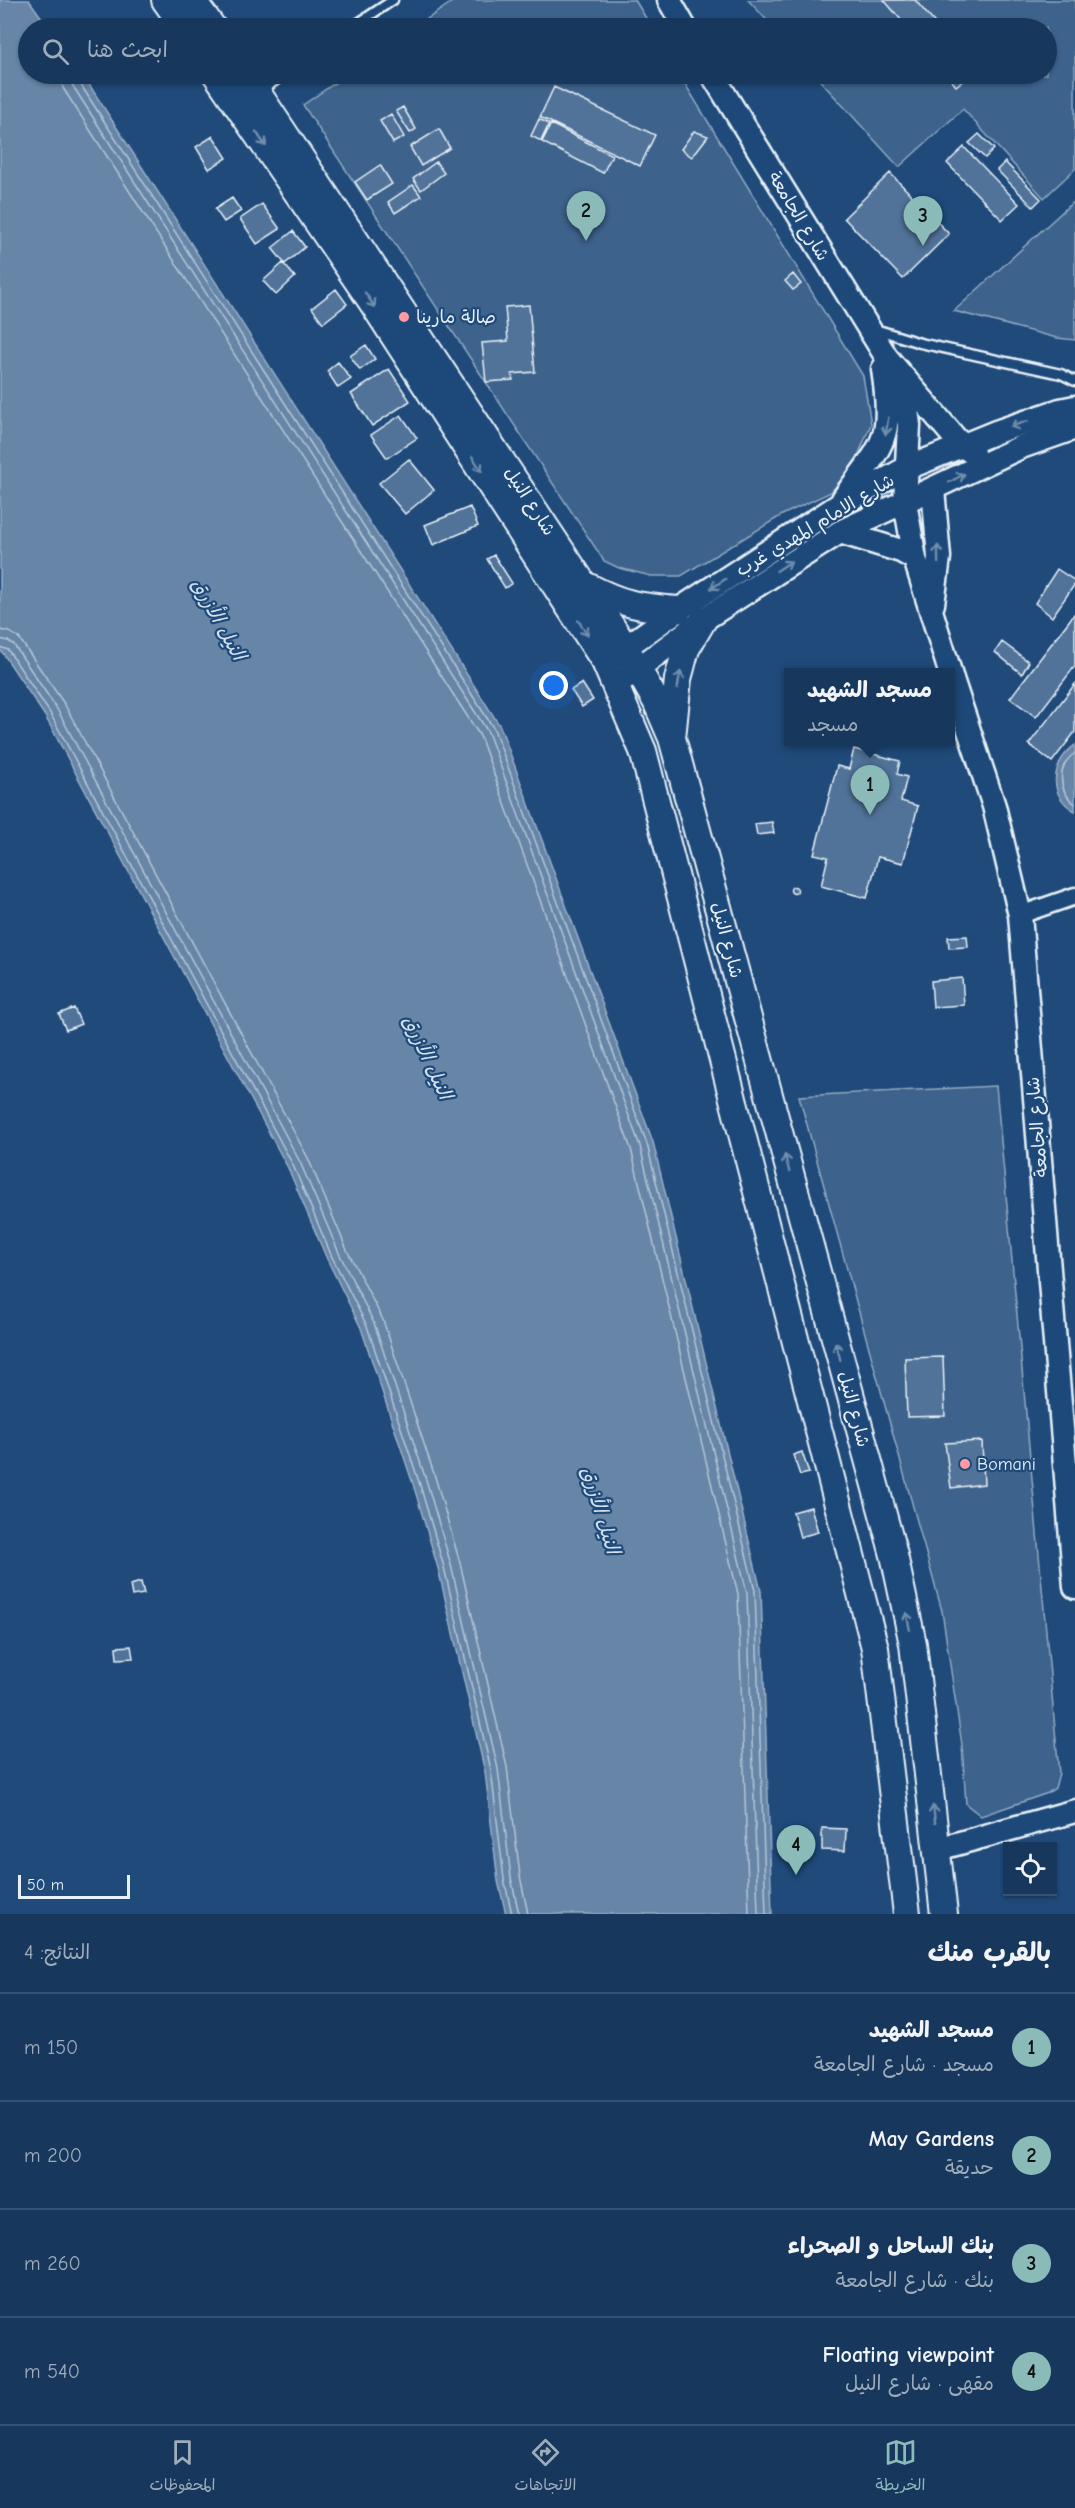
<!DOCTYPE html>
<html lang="ar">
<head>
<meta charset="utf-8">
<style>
	body { margin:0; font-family:"Comic Neue","Playpen Sans Arabic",sans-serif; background:#244365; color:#f1f3f6; direction:rtl }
	.controls { position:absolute; right:18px; bottom:18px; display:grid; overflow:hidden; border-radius:0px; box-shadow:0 2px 4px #0004 }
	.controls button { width:54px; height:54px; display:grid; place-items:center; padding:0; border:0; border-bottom:2px solid #365272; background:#17385c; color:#f1f3f6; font:30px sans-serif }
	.scale { position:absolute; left:18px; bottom:15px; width:112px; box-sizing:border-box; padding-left:6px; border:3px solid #e8f1f8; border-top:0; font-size:16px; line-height:21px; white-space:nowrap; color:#e8f1f8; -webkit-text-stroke:4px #1f4a7a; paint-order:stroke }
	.you { position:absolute; left:554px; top:686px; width:21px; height:21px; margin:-15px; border:4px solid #fff; border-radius:50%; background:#1a73e8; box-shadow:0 0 0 9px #1a73e833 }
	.badge { display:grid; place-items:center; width:39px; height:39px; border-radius:50%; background:#8bbbb9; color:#111; font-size:20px; font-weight:700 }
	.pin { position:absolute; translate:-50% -50px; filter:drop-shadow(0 2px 3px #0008) }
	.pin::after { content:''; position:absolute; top:32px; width:21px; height:18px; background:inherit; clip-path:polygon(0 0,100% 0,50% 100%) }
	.popup { position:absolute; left:784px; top:668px; width:171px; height:78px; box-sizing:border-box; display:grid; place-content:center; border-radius:0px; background:#17385c; filter:drop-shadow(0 2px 4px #0005); font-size:20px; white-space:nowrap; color:#9eacbb }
	.popup b { font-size:22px; color:#f1f3f6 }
	.popup::after { content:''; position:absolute; left:50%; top:100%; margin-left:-12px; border:12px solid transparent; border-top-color:#17385c }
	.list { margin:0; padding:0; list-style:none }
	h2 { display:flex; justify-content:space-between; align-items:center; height:78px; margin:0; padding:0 24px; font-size:26px }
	h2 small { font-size:20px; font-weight:400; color:#9eacbb }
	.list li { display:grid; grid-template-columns:39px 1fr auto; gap:18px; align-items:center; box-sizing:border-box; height:108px; padding:0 24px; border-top:2px solid #365272 }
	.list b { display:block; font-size:22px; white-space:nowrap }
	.list p { margin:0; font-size:20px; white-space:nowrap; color:#9eacbb }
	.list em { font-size:20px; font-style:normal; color:#9eacbb }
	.icon { flex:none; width:33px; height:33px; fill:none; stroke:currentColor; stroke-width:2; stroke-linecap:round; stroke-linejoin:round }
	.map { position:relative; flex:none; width:1075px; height:1914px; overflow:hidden; direction:ltr }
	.search { position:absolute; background:#17385c; box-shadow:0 2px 4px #0004; left:18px; right:18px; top:18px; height:66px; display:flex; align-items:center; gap:15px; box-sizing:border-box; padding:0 21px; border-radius:33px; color:#9eacbb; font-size:22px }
	.sheet { height:510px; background:#17385c }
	nav { display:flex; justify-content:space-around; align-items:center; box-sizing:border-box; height:84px; border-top:2px solid #365272; background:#17385c; font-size:16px; color:#9eacbb }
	nav a { display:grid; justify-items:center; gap:3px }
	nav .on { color:#8bbbb9 }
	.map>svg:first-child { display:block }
	.green { fill:#3c628c; stroke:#92aac2; stroke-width:1.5 }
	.water { fill:#6685a7; stroke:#9ab0c7; stroke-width:1.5 }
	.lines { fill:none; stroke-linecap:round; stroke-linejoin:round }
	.shore { stroke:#b4c6d8; stroke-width:1.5 }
	.building { fill:#517399; stroke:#e8f1f8; stroke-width:1.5 }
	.service-casing { stroke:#e8f1f8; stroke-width:13 }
	.minor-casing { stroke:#e8f1f8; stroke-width:21 }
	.secondary-casing { stroke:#e8f1f8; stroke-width:27 }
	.primary-casing { stroke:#e8f1f8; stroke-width:30 }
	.service { stroke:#1f4a7a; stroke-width:8 }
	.minor { stroke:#1f4a7a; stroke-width:16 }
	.secondary { stroke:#1f4a7a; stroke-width:22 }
	.primary { stroke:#1f4a7a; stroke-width:26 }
	.oneway { stroke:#6f8dac }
	.poi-dot { fill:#ff9aa2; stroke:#1f4a7a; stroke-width:2 }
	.labels { text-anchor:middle; stroke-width:4.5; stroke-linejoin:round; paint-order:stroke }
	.street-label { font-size:18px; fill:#e8f1f8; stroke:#1f4a7a }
	.poi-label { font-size:18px; fill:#e8f1f8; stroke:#1f4a7a; text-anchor:start }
	.water-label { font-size:20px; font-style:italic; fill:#d4e1ec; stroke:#1f4a7a }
</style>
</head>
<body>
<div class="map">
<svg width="1075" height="1914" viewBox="0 0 1075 1914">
	<rect width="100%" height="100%" fill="#1f4a7a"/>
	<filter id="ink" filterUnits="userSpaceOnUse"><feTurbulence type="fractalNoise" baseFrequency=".0167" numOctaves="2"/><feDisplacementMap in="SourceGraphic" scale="12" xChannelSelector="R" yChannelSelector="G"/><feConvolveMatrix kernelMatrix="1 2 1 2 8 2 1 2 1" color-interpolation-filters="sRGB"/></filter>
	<g filter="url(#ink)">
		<path class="green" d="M455 0H635L652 28H414Z
			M748 0H1075V169L1044 198 963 109 899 167 814 74H1046V28H774Z
			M348 74H679L863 376 871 424 855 463 831 492 784 514 681 576H651L619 568 604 561 303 105Z
			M1075 200V340L1057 338 954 311Z
			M996 1086 1059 1773 1055 1788 1048 1793 981 1816 966 1804 962 1745 942 1611 799 1096Z"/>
		<path class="water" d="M0 0H29L49 28H28V74H81L90 86 500 726 653 1142 761 1591 772 1914H506L498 1881 485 1772 438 1568 414 1487 361 1328 327 1259 288 1168 45 716 0 649Z
			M1075 745V811C1047 796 1051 762 1075 745Z"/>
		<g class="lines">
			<path class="shore" d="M60 74 63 88 480 736 631 1149 738 1594 749 1914
				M69 74 71 83 488 732 640 1146 747 1593 758 1914
				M76 74 77 79 494 729 647 1144 755 1591 766 1914
				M0 630 10 632 19 638 65 705 308 1158 347 1250 383 1320 436 1480 460 1563 507 1767 520 1876 528 1914
				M0 639 8 641 14 645 57 709 300 1162 339 1253 374 1323 427 1483 451 1565 498 1769 511 1878 519 1914
				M0 647 8 650 50 713 293 1165 332 1257 367 1326 420 1485 444 1567 491 1770 504 1879 512 1914
				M1075 753C1056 766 1058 791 1075 804"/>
		</g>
		<path class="building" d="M884 0H915L939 28H908Z
			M946 74H972L956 86Z
			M554 87 655 135 640 166 540 117Z
			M403 107 416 129 410 133 396 111Z
			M391 114 404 137 393 143 380 121Z
			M539 119 549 124 541 141 531 136Z
			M551 124 612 155 603 173 542 142Z
			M439 129 450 148 421 166 410 147Z
			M694 131 708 136 692 157 681 149Z
			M979 134 994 149 985 158 969 143Z
			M213 136 227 158 209 169 196 147Z
			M964 147 1019 204 1002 220 947 163Z
			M436 162 444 173 421 190 413 179Z
			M1005 162 1041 199 1033 207 997 170Z
			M380 165 392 184 367 200 355 182Z
			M890 173 949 234 903 279 844 218Z
			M413 185 421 196 395 213 388 202Z
			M232 198 241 211 224 222 215 209Z
			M262 204 280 229 257 244 240 219Z
			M293 231 305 247 285 264 272 248Z
			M283 263 295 277 276 295 263 281Z
			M793 274 801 284 793 290 785 281Z
			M336 289 347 304 323 323 312 308Z
			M529 305 535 372 512 374 513 380 486 382 482 343 508 341 505 307Z
			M366 345 375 359 360 370 350 356Z
			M338 362 351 379 338 388 327 371Z
			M389 369 410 401 372 426 351 394Z
			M401 415 417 438 387 458 371 435Z
			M409 459 434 490 405 514 379 483Z
			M470 507 478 526 433 545 425 525Z
			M494 555 512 583 505 588 487 559Z
			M1057 569 1075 581V584L1052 617 1035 603Z
			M1075 613V666L1036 717 1010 698Z
			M1002 642 1029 662 1022 674 995 652Z
			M582 683 593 700 582 707 571 690Z
			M1075 684V732L1052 762 1029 744Z
			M854 749 900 761 897 774 907 777 901 801 918 806 903 863 878 857 867 898 821 886 828 857 814 854 837 766 849 769Z
			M772 822 774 833 757 835 755 824Z
			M790.5 890a3.5 3.5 0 1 1 7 0a3.5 3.5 0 1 1-7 0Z
			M967 936 968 947 949 948 948 937Z
			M962 978 964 1005 933 1007 931 981Z
			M74 1008 81 1024 66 1030 59 1014Z
			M943 1357 945 1416 907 1417 905 1358Z
			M982 1441 984 1484 951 1488 945 1443Z
			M802 1452 809 1473 800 1475 793 1455Z
			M811 1507 818 1532 800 1537 793 1512Z
			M141 1582 144 1594 132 1596 130 1585Z
			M131 1646 133 1658 117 1659 116 1647Z
			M822 1828 846 1829 845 1851 822 1850Z"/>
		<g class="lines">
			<g class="service-casing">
				<path id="service" d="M351 28 393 0
					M259 92 285 74
					M875 329 920 343 1061 374 1075 381"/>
			</g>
			<g class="minor-casing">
				<path id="minor" d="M1020 915 1075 896"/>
			</g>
			<g class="secondary-casing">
				<path id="secondary" d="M669 0 685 28
					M712 74 887 358 961 445 973 453
					M896 379 906 402 909 425 905 502 915 559 950 672
					M843 499C883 442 894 443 883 369
					M840 532 901 551 915 559
					M933 604 939 557 933 489
					M612 657 678 610 839 505 905 469 996 432 1060 410 1075 407
					M951 676 994 806 1020 915 1075 1587
					M624 679 703 620 840 532 1021 447 1075 428
					M938 1849 1075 1811"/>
			</g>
			<g class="primary-casing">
				<path id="primary" d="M165 0 185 28
					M192 0 213 28
					M216 74 372 302 605 662 643 751 875 1648 907 1914
					M245 74 625 647 656 701 672 738 894 1555 913 1644 944 1914
					M587 586C622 604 638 607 678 610
					M672 738 678 679 686 649 703 620"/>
			</g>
			<use href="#service" class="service"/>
			<use href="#minor" class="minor"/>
			<use href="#secondary" class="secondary"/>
			<use href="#primary" class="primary"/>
		</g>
		<defs><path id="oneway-shaft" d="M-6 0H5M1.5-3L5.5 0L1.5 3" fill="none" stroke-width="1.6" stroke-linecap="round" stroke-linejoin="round" transform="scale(1.5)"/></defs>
		<g class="oneway">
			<use href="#oneway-shaft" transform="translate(261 139) rotate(56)"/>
			<use href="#oneway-shaft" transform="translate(370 300) rotate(56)"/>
			<use href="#oneway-shaft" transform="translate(1019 424) rotate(161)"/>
			<use href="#oneway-shaft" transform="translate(887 426) rotate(99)"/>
			<use href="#oneway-shaft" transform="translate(477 464) rotate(57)"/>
			<use href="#oneway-shaft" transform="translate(957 478) rotate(-28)"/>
			<use href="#oneway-shaft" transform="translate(938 554) rotate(-91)"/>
			<use href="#oneway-shaft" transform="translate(784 566) rotate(-33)"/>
			<use href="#oneway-shaft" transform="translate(718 584) rotate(147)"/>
			<use href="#oneway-shaft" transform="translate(583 628) rotate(57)"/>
			<use href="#oneway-shaft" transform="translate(679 680) rotate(-80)"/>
			<use href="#oneway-shaft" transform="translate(787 1163) rotate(-105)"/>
			<use href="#oneway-shaft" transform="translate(838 1351) rotate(-105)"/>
			<use href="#oneway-shaft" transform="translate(908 1621) rotate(-102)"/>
			<use href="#oneway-shaft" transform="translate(934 1814) rotate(-97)"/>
		</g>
	</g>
	<g class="poi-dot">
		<circle cx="404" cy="317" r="6"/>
		<circle cx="965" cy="1464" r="6"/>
	</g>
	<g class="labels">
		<g class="street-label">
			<text transform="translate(799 216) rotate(59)" y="6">شارع الجامعة</text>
			<text transform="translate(530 501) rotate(57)" y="6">شارع النيل</text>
			<text transform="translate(815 525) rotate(-31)" y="6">شارع الامام المهدي غرب</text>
			<text transform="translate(727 940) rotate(75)" y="6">شارع النيل</text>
			<text transform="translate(1037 1127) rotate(-95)" y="6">شارع الجامعة</text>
			<text transform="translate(854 1409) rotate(75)" y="6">شارع النيل</text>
		</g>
		<g class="poi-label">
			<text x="416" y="323">صالة مارينا</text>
			<text x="977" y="1470">Bomani</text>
		</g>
		<g class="water-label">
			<text transform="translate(219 619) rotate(61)" y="7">النيل الأزرق</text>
			<text transform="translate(428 1057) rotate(65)" y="7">النيل الأزرق</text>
			<text transform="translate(601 1510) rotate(73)" y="7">النيل الأزرق</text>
		</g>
	</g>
</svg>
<div class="controls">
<button><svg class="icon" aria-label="locate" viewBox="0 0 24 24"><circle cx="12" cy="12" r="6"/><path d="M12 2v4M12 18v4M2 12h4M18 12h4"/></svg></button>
</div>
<div class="scale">50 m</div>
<div class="you"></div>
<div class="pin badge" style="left:870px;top:815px">1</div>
<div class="popup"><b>مسجد الشهيد</b>مسجد</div>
<div class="pin badge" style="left:586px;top:241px">2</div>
<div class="pin badge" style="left:923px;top:246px">3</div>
<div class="pin badge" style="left:796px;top:1875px">4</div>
<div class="search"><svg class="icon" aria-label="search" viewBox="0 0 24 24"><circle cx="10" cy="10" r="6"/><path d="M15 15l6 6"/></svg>ابحث هنا</div>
</div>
<section class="sheet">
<h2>بالقرب منك<small>النتائج: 4</small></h2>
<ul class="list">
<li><span class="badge">1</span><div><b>مسجد الشهيد</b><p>مسجد · شارع الجامعة</p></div><em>150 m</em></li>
<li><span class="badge">2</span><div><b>May Gardens</b><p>حديقة</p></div><em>200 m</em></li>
<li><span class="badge">3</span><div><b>بنك الساحل و الصحراء</b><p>بنك · شارع الجامعة</p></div><em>260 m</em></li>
<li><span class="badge">4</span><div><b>Floating viewpoint</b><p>مقهى · شارع النيل</p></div><em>540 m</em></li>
</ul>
</section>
<nav>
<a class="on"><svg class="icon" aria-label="map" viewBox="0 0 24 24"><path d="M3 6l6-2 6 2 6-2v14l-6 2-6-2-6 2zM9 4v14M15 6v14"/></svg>الخريطة</a>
<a><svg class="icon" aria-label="directions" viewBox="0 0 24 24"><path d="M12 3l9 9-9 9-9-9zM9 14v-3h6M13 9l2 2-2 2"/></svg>الاتجاهات</a>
<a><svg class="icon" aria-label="saved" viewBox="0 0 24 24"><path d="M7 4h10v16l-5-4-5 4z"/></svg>المحفوظات</a>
</nav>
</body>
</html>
